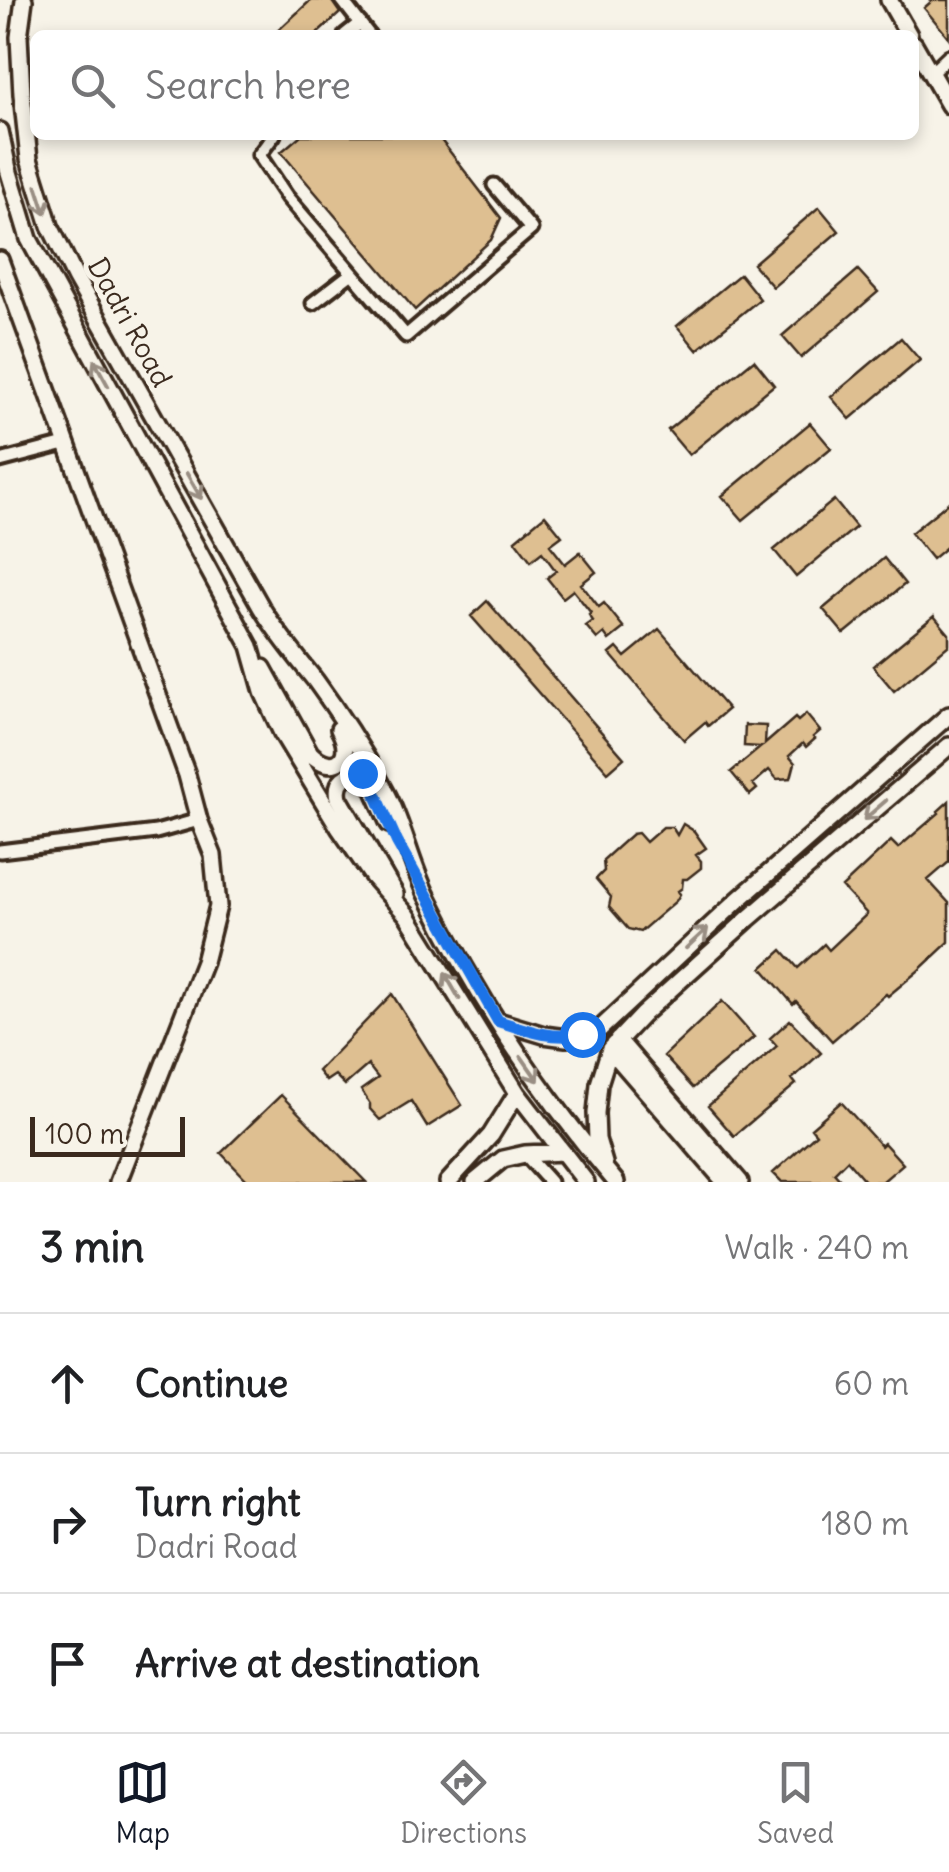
<!DOCTYPE html>
<html lang="en">
<head>
<meta charset="utf-8">
<style>
	body { margin:0; font-family:Delius,sans-serif; background:#f6f6f6; color:#202124 }
	.scale { position:absolute; left:30px; bottom:25px; width:155px; box-sizing:border-box; padding-left:10px; border:5px solid #3b2a1e; border-top:0; font-size:28px; line-height:35px; white-space:nowrap; color:#3b2a1e; -webkit-text-stroke:8px #f7f3e8; paint-order:stroke }
	.stop { position:absolute; width:30px; height:30px; margin:-22px; border:8px solid #1a73e8; border-radius:50%; background:#fff }
	.stop.end { background:#1a73e8; border-color:#fff; box-shadow:0 2px 10px #0008 }
	.list { margin:0; padding:0; list-style:none }
	h2 { display:flex; justify-content:space-between; align-items:center; height:130px; margin:0; padding:0 40px; font-size:42px }
	h2 small { font-size:32px; font-weight:400; color:#757577 }
	.list li { display:grid; grid-template-columns:65px 1fr auto; gap:30px; align-items:center; box-sizing:border-box; height:140px; padding:0 40px; border-top:2px solid #e0e0e0 }
	.list b { display:block; font-size:38px; white-space:nowrap }
	.list p { margin:0; font-size:32px; white-space:nowrap; color:#757577 }
	.list em { font-size:32px; font-style:normal; color:#757577 }
	.icon { flex:none; width:55px; height:55px; fill:none; stroke:currentColor; stroke-width:2; stroke-linecap:round; stroke-linejoin:round }
	.map { position:relative; flex:none; width:949px; height:1182px; overflow:hidden }
	.search { position:absolute; background:#fff; box-shadow:0 5px 15px #0003; left:30px; right:30px; top:30px; height:110px; display:flex; align-items:center; gap:25px; box-sizing:border-box; padding:0 35px; border-radius:15px; color:#757577; font-size:38px }
	.sheet { height:550px; background:#fff }
	nav { display:flex; justify-content:space-around; align-items:center; box-sizing:border-box; height:140px; border-top:2px solid #e0e0e0; background:#fff; font-size:28px; color:#757577 }
	nav a { display:grid; justify-items:center; gap:5px }
	nav .on { color:#111827 }
	.map>svg:first-child { display:block }
	.building { fill:#debf91; stroke:#3b2a1e; stroke-width:2.5 }
	.lines { fill:none; stroke-linecap:round; stroke-linejoin:round }
	.street-casing { stroke:#3b2a1e; stroke-width:19 }
	.secondary-casing { stroke:#3b2a1e; stroke-width:22 }
	.street { stroke:#f7f3e8; stroke-width:11 }
	.secondary { stroke:#f7f3e8; stroke-width:15 }
	.oneway { stroke:#998e83 }
	.route { stroke:#1a73e8; stroke-width:12 }
	.labels { text-anchor:middle; stroke-width:10; stroke-linejoin:round; paint-order:stroke }
	.street-label { font-size:28px; fill:#3b2a1e; stroke:#f7f3e8 }
</style>
</head>
<body>
<div class="map">
<svg width="949" height="1182" viewBox="0 0 949 1182">
	<rect width="100%" height="100%" fill="#f7f3e8"/>
	<filter id="ink" filterUnits="userSpaceOnUse"><feTurbulence type="fractalNoise" baseFrequency=".01" numOctaves="2"/><feDisplacementMap in="SourceGraphic" scale="20" xChannelSelector="R" yChannelSelector="G"/><feConvolveMatrix kernelMatrix="1 2 1 2 8 2 1 2 1" color-interpolation-filters="sRGB"/></filter>
	<g filter="url(#ink)">
		<path class="building" d="M311 0H331L340 13 316 35H273Z
			M933 0H949V38L924 8Z
			M301 135H437L501 218 491 240 415 310 281 152Z
			M819 207 839 231 773 287 753 264Z
			M858 270 878 292 801 358 782 336Z
			M740 274 760 299 697 350 677 326Z
			M901 338 920 360 850 419 831 397Z
			M754 360 774 385 689 455 668 430Z
			M810 423 831 448 743 520 722 496Z
			M834 500 856 527 796 577 774 550Z
			M949 502V545L932 559 911 533Z
			M545 515 562 536 550 545 565 564 580 552 596 572 581 584 599 607 604 603 624 628 609 640 604 633 597 639 586 626 593 621 589 615 591 613 573 590 563 598 547 578 556 571 542 552 531 561 515 540Z
			M884 558 905 584 844 634 823 609Z
			M487 601 624 758 608 772 471 616Z
			M934 616 949 634V645L894 691 873 666Z
			M659 629 728 709 708 726 705 722 684 740 610 654 617 648 625 657Z
			M806 714 820 731 813 737 815 739 806 747 803 743 789 756 795 763 791 778 777 779 769 770 753 784 757 789 750 795 731 772 761 747 744 746 745 725 766 726 765 744 795 718 798 721Z
			M949 801V862L928 880 949 903V942L918 971 888 996 886 994 832 1041 796 1001 793 1004 762 968 782 950 798 968 824 944 829 950 867 914 842 887 891 841 898 848 939 813 938 811Z
			M683 824 694 831 706 848 696 855 701 861V868L687 879H683L682 888 678 891 680 894 676 901 640 932 628 929 609 907 611 897 596 879 604 871 603 860 632 834 638 833 646 842 663 827H672L677 835Z
			M392 994 462 1105 427 1127 411 1101 380 1120 370 1109V1104L361 1090 378 1078 368 1065 345 1085 335 1075 326 1081 318 1071Z
			M722 1001 754 1037 693 1088 664 1056Z
			M790 1020 821 1053 792 1079 796 1084 734 1136 708 1106 777 1046 770 1038Z
			M281 1095 366 1182H249L221 1153Z
			M841 1102 881 1146 884 1143 903 1164 882 1182H866L847 1160 834 1173 842 1182H782L773 1173 816 1134 811 1128Z"/>
		<g class="lines">
			<g class="street-casing">
				<path id="street" d="M342 0 369 35
					M345 35 360 23
					M931 73 949 56
					M274 135 259 155 287 197 406 336 531 229 494 185
					M313 303 352 273
					M0 461 65 444
					M0 851 156 832 199 820
					M525 1154 550 1182"/>
			</g>
			<g class="secondary-casing">
				<path id="secondary" d="M24 0 19 37 22 94 29 159 50 226 75 277 261 607C278 635 295 655 315 680 342 717 367 756 388 796 404 828 411 864 427 896 477 998 542 1095 616 1182
					M889 0 909 35
					M914 44 949 105
					M0 131 8 169 29 239 250 646 263 692 282 733 340 829 373 877 407 915 517 1093 586 1182
					M0 260 187 775 199 820 213 855 218 906 204 962 118 1182
					M263 668 310 753C333 776 356 759 339 729
					M389 824 369 779 362 773C346 774 335 780 339 798L395 894
					M498 1021 544 1035 566 1038 600 1029 737 901 949 715
					M618 1040 740 1182
					M610 1049 725 1182
					M604 1163 597 1139 596 1113 599 1084 610 1049 643 1014 748 919 949 746
					M448 1182 491 1135 517 1093
					M475 1182 503 1159 525 1154 563 1152"/>
			</g>
			<use href="#street" class="street"/>
			<use href="#secondary" class="secondary"/>
		</g>
		<defs><path id="oneway-shaft" d="M-6 0H5M1.5-3L5.5 0L1.5 3" fill="none" stroke-width="1.6" stroke-linecap="round" stroke-linejoin="round" transform="scale(2.5)"/></defs>
		<g class="oneway">
			<use href="#oneway-shaft" transform="translate(41 200) rotate(72)"/>
			<use href="#oneway-shaft" transform="translate(101 373) rotate(-119)"/>
			<use href="#oneway-shaft" transform="translate(194 486) rotate(60)"/>
			<use href="#oneway-shaft" transform="translate(875 810) rotate(139)"/>
			<use href="#oneway-shaft" transform="translate(697 938) rotate(-43)"/>
			<use href="#oneway-shaft" transform="translate(452 986) rotate(-120)"/>
			<use href="#oneway-shaft" transform="translate(530 1069) rotate(55)"/>
		</g>
	</g>
	<g class="lines" filter="url(#ink)">
		<path class="route" d="M362 773 369 779 397 842 498 1021C526 1030 552 1040 582 1034"/>
	</g>
	<g class="labels">
		<g class="street-label">
			<text transform="translate(130 322) rotate(61)" y="10">Dadri Road</text>
		</g>
	</g>
</svg>
<div class="scale">100 m</div>
<div class="stop" style="left:582px;top:1034px"></div>
<div class="stop end" style="left:362px;top:773px"></div>
<div class="search"><svg class="icon" aria-label="search" viewBox="0 0 24 24"><circle cx="10" cy="10" r="6"/><path d="M15 15l6 6"/></svg>Search here</div>
</div>
<section class="sheet">
<h2>3 min<small>Walk · 240 m</small></h2>
<ul class="list">
<li><svg class="icon" aria-label="ahead" viewBox="0 0 24 24"><path d="M12 20V5M6 11l6-6 6 6"/></svg><div><b>Continue</b></div><em>60 m</em></li>
<li><svg class="icon" aria-label="right" viewBox="0 0 24 24"><path d="M7 20v-9h11M14 6l5 5-5 5"/></svg><div><b>Turn right</b><p>Dadri Road</p></div><em>180 m</em></li>
<li><svg class="icon" aria-label="arrive" viewBox="0 0 24 24"><path d="M6 21V4h12l-3 4 3 4H6"/></svg><div><b>Arrive at destination</b></div></li>
</ul>
</section>
<nav>
<a class="on"><svg class="icon" aria-label="map" viewBox="0 0 24 24"><path d="M3 6l6-2 6 2 6-2v14l-6 2-6-2-6 2zM9 4v14M15 6v14"/></svg>Map</a>
<a><svg class="icon" aria-label="directions" viewBox="0 0 24 24"><path d="M12 3l9 9-9 9-9-9zM9 14v-3h6M13 9l2 2-2 2"/></svg>Directions</a>
<a><svg class="icon" aria-label="saved" viewBox="0 0 24 24"><path d="M7 4h10v16l-5-4-5 4z"/></svg>Saved</a>
</nav>
</body>
</html>
